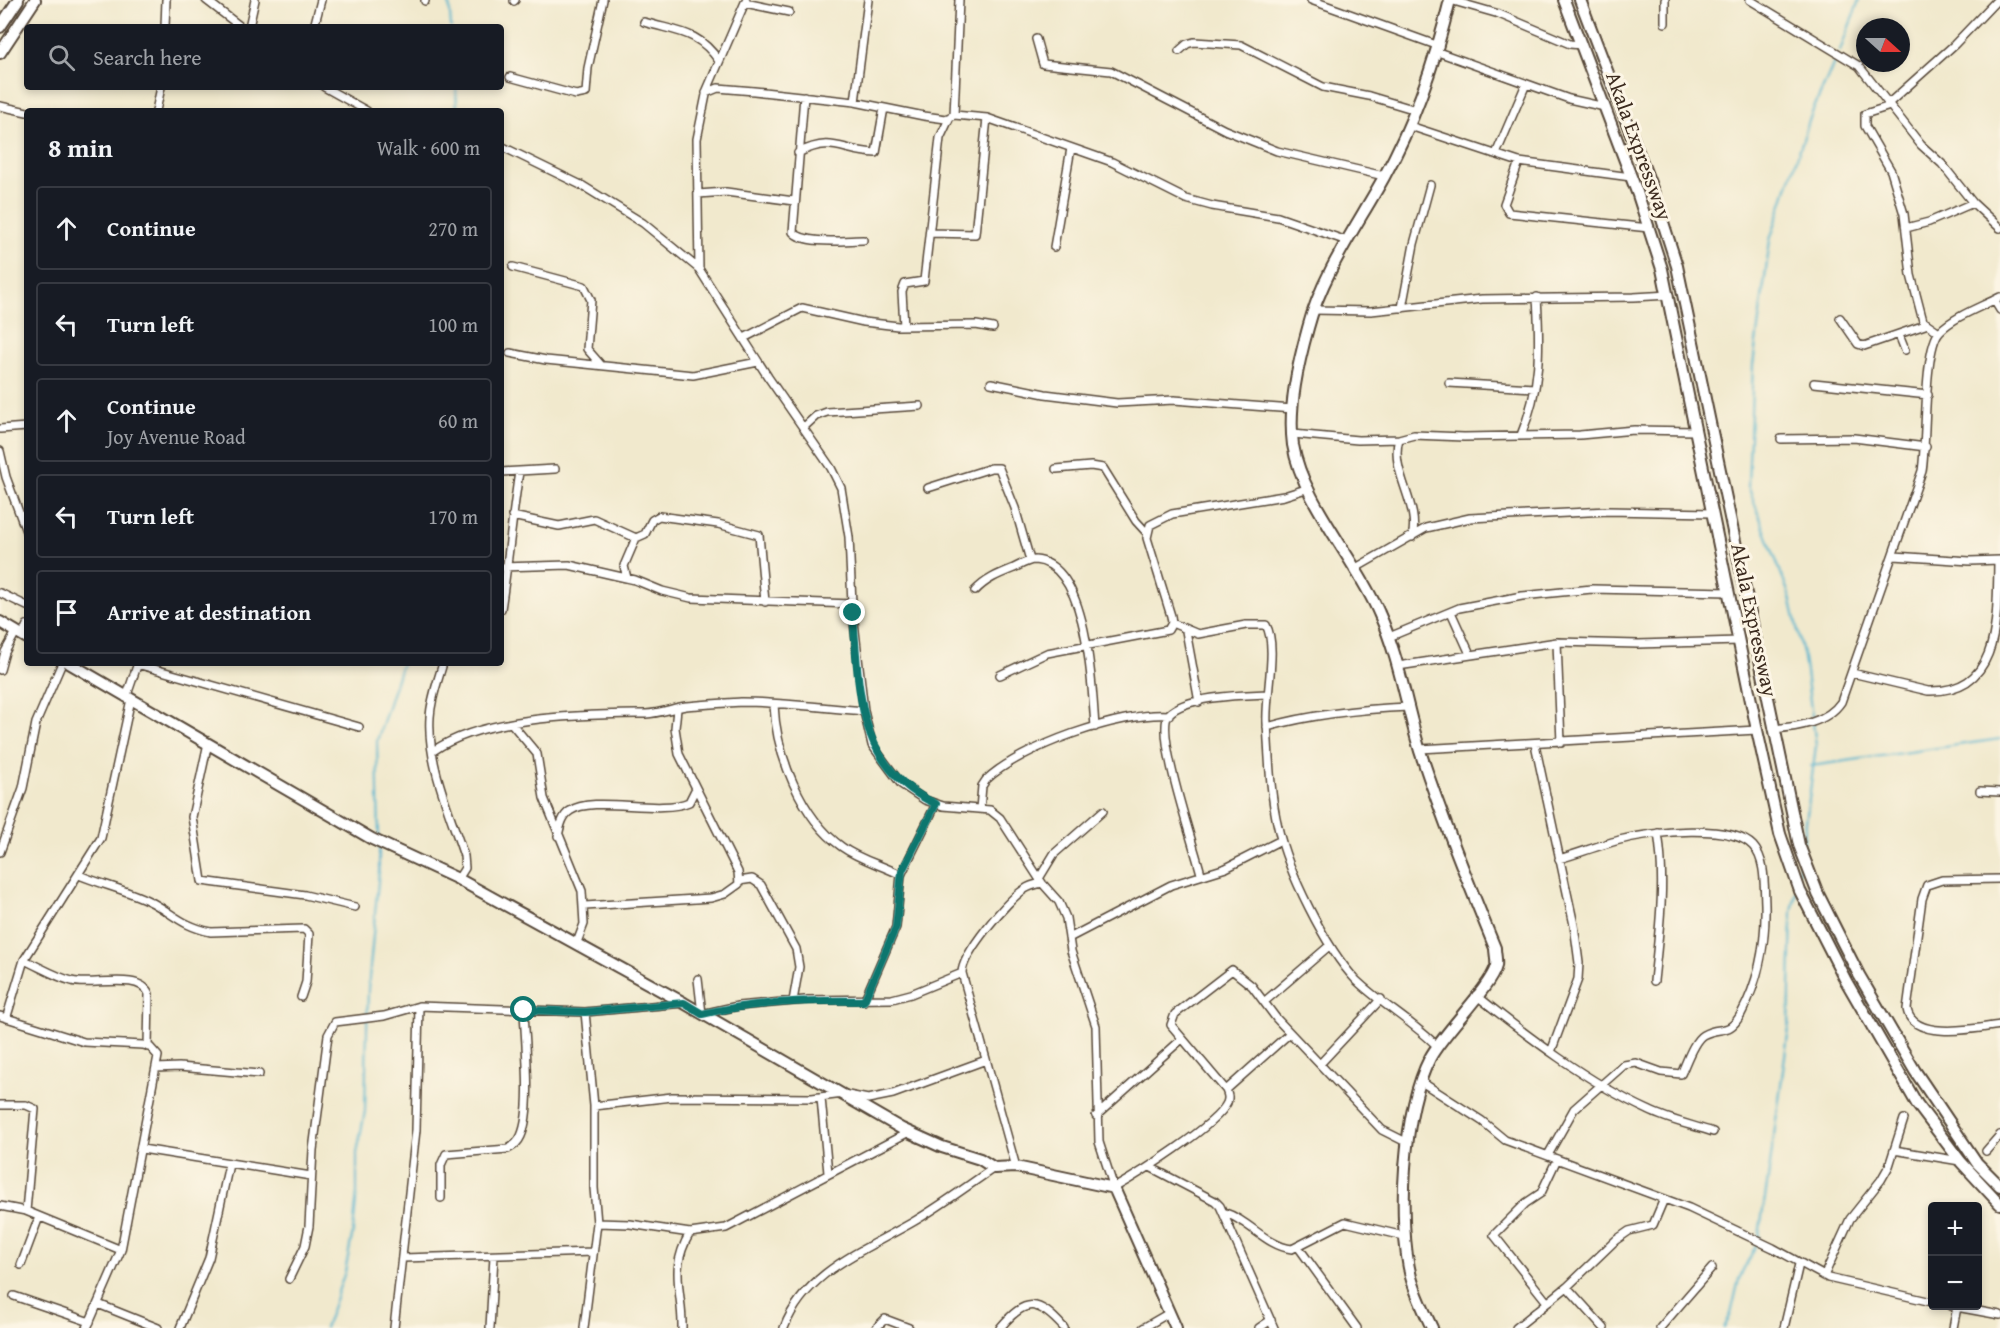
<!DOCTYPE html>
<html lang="en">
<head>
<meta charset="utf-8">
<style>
	body { margin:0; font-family:"Gentium Book Plus",serif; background:#242831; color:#f1f3f6 }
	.controls { position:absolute; right:18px; bottom:18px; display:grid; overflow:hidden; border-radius:6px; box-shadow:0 3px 9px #0003 }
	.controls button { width:54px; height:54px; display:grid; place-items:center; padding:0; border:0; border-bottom:2px solid #363941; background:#171b24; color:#f1f3f6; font:30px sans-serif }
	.compass { position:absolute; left:1856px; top:18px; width:54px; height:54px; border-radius:50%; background:#171b24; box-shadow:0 3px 9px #0003; rotate:111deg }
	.stop { position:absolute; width:18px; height:18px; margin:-14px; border:4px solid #0f766e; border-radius:50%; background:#fff }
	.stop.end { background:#0f766e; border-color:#fff; box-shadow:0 2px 6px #0008 }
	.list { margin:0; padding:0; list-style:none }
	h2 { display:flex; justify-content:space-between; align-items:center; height:78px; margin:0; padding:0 24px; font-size:26px }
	h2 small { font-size:20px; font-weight:400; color:#9ea1a6 }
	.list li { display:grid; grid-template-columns:39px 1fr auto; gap:18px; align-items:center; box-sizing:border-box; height:84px; margin:0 12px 12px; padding:0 12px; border:2px solid #363941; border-radius:6px }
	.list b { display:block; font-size:22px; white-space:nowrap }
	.list p { margin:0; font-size:20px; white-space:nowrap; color:#9ea1a6 }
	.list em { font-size:20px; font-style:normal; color:#9ea1a6 }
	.icon { flex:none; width:33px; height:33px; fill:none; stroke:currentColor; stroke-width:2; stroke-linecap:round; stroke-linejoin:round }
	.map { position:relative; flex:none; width:2000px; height:1328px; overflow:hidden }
	.search { position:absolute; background:#171b24; box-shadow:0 3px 9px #0003; left:24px; top:24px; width:480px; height:66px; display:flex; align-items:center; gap:15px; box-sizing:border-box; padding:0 21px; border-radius:6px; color:#9ea1a6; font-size:22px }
	.panel { position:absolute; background:#171b24; box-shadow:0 3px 9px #0003; left:24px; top:108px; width:480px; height:558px; border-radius:6px }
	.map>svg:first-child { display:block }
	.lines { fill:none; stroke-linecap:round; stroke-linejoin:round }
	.stream { stroke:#50b3cf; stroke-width:2 }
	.street-casing { stroke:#564738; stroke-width:10 }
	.secondary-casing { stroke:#564738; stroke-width:14 }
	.primary-casing { stroke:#564738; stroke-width:14 }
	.street { stroke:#fff; stroke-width:7 }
	.secondary { stroke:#fff; stroke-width:10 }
	.primary { stroke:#fff; stroke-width:10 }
	.route { stroke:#0f766e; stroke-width:8 }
	.labels { text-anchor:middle; stroke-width:6; stroke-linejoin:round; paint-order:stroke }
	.street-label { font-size:21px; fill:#3b2a1e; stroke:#fcf5e5 }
</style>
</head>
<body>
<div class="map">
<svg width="2000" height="1328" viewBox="0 0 2000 1328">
	<rect width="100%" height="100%" fill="#fcf5e5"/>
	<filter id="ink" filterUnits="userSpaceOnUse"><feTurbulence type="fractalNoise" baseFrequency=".0167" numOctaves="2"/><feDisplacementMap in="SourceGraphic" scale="12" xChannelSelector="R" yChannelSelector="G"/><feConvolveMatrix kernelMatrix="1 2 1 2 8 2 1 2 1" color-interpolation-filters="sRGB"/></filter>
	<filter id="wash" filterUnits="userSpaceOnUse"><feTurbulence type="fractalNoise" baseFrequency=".008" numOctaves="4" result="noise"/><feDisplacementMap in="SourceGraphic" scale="24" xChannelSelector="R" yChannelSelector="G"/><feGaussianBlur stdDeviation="1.35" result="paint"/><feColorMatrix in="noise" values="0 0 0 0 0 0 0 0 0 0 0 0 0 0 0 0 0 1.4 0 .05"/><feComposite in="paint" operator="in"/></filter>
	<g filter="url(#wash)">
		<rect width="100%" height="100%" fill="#f1e9cd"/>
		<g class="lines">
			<path class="stream" d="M449 0 451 27
				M1840 51 1859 0
				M456 87 457 111
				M1811 766 2000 739
				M379 839 377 741 402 663
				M1803 845 1816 745 1804 658 1790 597 1748 486 1753 365 1770 240 1811 115 1837 56
				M1798 874 1800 862
				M325 1328 345 1272 353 1231 357 1192V1153L365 1111 368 989 379 871V845
				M1724 1328 1731 1314 1739 1279 1758 1241 1768 1179 1789 1027 1792 912 1796 892"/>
		</g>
	</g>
	<g filter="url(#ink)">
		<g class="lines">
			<g class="street-casing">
				<path id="street" d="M206 0 241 27
					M1311 0 1439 46
					M1450 0 1499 14 1570 44 1581 45
					M1750 0 1859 66 1921 145 1942 164 1973 203 2000 228
					M425 1V0
					M514 1 515 0
					M745 3 789 12
					M644 22C677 32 698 30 719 61
					M1665 23V0
					M165 27 166 0
					M249 27 255 0
					M314 27 321 0
					M1036 39 1043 64 1111 71 1225 130 1277 151 1384 176
					M1179 51 1187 44 1194 42 1241 45 1323 87 1369 96 1416 110
					M1438 52 1569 99 1605 107
					M510 77 576 95 586 93 588 68 603 0
					M324 87 367 111
					M706 93 718 88 754 91 855 102 924 116 946 119 954 115 987 118 1112 162 1186 199 1212 206 1278 217 1347 241
					M804 96 793 232C804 245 846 240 863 240
					M855 102 868 0
					M1888 102 1887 107 1865 114V126L1891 171 1904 214 1911 275 1923 321 1939 332
					M1889 103 1954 45 1997 0
					M0 106 27 112
					M156 111 161 87
					M954 115 959 0
					M1410 126 1519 162 1631 177
					M501 146 583 186 643 223 699 269 768 377 831 468 841 488 849 537 852 604 864 711 872 745 901 784 925 800 943 806 990 810 1000 818 1042 883 1059 902 1066 918 1071 951 1096 1026 1099 1142 1114 1188C1137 1175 1217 1125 1227 1103 1229 1098 1228 1095 1226 1090L1171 1025 1175 1014 1232 970 1252 986 1276 1018 1382 1130 1408 1143
					M798 153C834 135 841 152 876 153L884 108
					M1496 154 1526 84
					M1519 162 1504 204 1509 213 1649 228
					M698 194 726 192 794 201
					M1906 228 1929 222 1973 203
					M930 233 975 234 987 118
					M1054 247 1071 148
					M513 267 584 286 591 300 587 349 601 365
					M699 269 697 139 707 90 746 0
					M1994 300 2000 310
					M1402 308 1414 244 1430 185
					M1313 310 1371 311 1482 299 1634 297 1669 295
					M1840 318 1858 344 1864 346 1925 325
					M904 326 902 292 905 284 924 281 940 138 950 117
					M1899 335 1905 350
					M744 338 802 308 864 322 898 326 976 325 993 328
					M510 353 546 360 693 375 758 362
					M991 383 1045 394 1117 403 1174 400 1293 409
					M1449 383 1535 388
					M1814 383 1928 395
					M804 427 816 416 827 412 920 406
					M0 429 27 427
					M1293 434 1358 440 1399 439 1414 435 1464 437 1580 435 1634 430 1696 431
					M1521 435C1541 388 1540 347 1537 297
					M1399 439C1389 471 1421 506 1412 537
					M1781 439 1854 438 1926 447
					M0 451 6 477 27 534
					M1056 469 1091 466 1103 468 1136 521 1147 533
					M501 472 555 469
					M928 488 991 468H999L1015 508 1030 560
					M512 516 559 526 594 519 636 538 645 534 652 520 659 516 718 524 759 535 765 602
					M1894 556 1970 561 2000 560
					M501 567 569 565 635 580 662 591 691 598 852 604
					M1354 569 1426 528 1470 518 1608 511 1712 513
					M627 578 624 566 636 538
					M975 591C986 579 999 574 1014 568 1020 565 1028 560 1035 560 1089 564 1092 689 1095 727
					M0 593 27 606
					M501 609C508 563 512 518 519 472
					M1451 612 1470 654
					M1172 623 1198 634 1246 625H1266C1278 646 1265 697 1267 723 1269 757 1270 794 1278 827 1287 870 1326 949 1356 980 1381 1004 1412 1021 1437 1046
					M1186 631 1199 702
					M22 636 27 625
					M1389 637 1459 608 1522 596 1592 589 1729 592
					M1557 642 1561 743
					M443 663C438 681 431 698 430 717 427 763 450 813 464 856L465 868 458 879
					M137 664 359 727
					M1398 666 1557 642 1638 644 1739 641
					M0 670 5 652 16 632
					M1852 673 1928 691C2000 693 1997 623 1998 561
					M1000 675 1047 653 1168 630 1172 623 1171 616 1147 538 1150 525 1172 514 1284 496 1309 488
					M126 698 138 663
					M774 705C776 754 801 818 842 847 860 860 882 865 901 875L936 804
					M512 724 537 754 544 798 582 891 584 924 576 945
					M1267 727C1313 714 1360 709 1409 707
					M1773 729C1797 727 1827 723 1841 702L1922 471C1927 442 1923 348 1940 331 1955 316 1981 307 2000 297
					M208 743 192 817 202 881 305 895 355 907
					M1535 744 1574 925 1579 963 1578 979 1551 1052
					M1420 749 1757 730
					M433 751C486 715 583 715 646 714 660 713 673 708 686 706 704 704 723 703 741 702 781 702 823 708 864 711
					M1980 791 2000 792
					M980 809 982 786 986 780C1020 747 1122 711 1169 715
					M558 836C560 827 562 816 570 811 593 795 659 815 689 802L695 790
					M0 852 23 788 36 723 62 663
					M1201 874C1195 848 1154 731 1169 714 1186 696 1243 695 1267 694
					M79 875C103 885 131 891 153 903 176 916 183 926 211 932L304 929 309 934 306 982 301 997
					M1040 877 1054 854 1103 811
					M2000 879 1942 880 1927 885 1922 899 1907 1009C1912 1042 1979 1028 2000 1025
					M739 881 752 879 761 885 796 949 799 967 793 1001
					M585 906 711 898 725 894 739 884 738 872 679 754 675 728 677 709
					M1069 938 1171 885 1226 868 1281 840
					M24 960C40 967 56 977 72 981 90 987 140 971 149 994L148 1047
					M962 973 1016 1167
					M698 979 702 1014 738 1006 805 1000 892 999 911 994 962 973C962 954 1008 899 1025 889 1029 886 1037 884 1042 883
					M1654 981C1659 931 1666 883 1658 833
					M1476 995C1527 1036 1589 1083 1648 1110 1668 1120 1692 1125 1713 1132
					M864 1001 896 927 901 875
					M1264 1002 1329 946
					M0 1016 84 1042 143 1045 150 1047 158 1056 121 1250 26 1211 0 1206
					M7 1016 24 960 101 838 131 699
					M1320 1064 1381 999
					M156 1068 179 1067 259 1074
					M1420 1081 1482 1121 1505 1140 1689 1208 1773 1248 1828 1278 1932 1302
					M1226 1090 1290 1033
					M821 1098 828 1173
					M0 1105H26L35 1109 26 1211
					M594 1106 672 1097 812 1098 843 1094 868 1099 893 1094 986 1060
					M1096 1116 1182 1039
					M142 1149 311 1176
					M1894 1150 1960 1161
					M1986 1151 2000 1135
					M1548 1155 1574 1109 1624 1065 1636 1063 1661 1072 1681 1074C1686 1064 1693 1041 1703 1035 1721 1025 1728 1037 1741 1014 1759 981 1766 941 1765 904 1764 886 1766 860 1753 846 1732 823 1652 832 1624 839 1602 844 1580 853 1559 859
					M1150 1167 1215 1201 1220 1206 1274 1328
					M441 1198V1165L446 1154 508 1149C514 1146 518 1143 521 1136 533 1110 525 1041 524 1010
					M1223 1212C1249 1220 1266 1246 1292 1249L1345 1222 1404 1236
					M597 1223 630 1224 690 1233 726 1228 909 1132
					M1299 1248 1357 1328
					M403 1258 593 1252
					M21 1265 39 1217
					M1824 1276 1850 1219 1881 1180 1889 1166 1904 1119
					M289 1279 305 1246 309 1226 313 1150 328 1035 335 1022 384 1016 419 1006 585 1012 684 1003
					M1567 1287 1604 1328
					M14 1296 90 1322
					M1547 1302 1494 1235 1526 1203 1541 1193 1557 1159
					M98 1304 158 1328
					M1951 1306 2000 1315
					M87 1328 121 1250
					M180 1328 209 1258 229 1164
					M394 1328 416 1130 419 1006
					M490 1328 494 1256
					M584 1328 597 1223 594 1188V1106L585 1012
					M682 1328C683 1291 668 1270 690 1233
					M784 1328C806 1271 863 1251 913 1222 941 1206 967 1186 994 1168
					M876 1328 885 1319 909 1328
					M1000 1328C1026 1297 1038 1299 1064 1328
					M1143 1328 1169 1313
					M1259 1328 1271 1320
					M1516 1328 1567 1287 1616 1240 1629 1231 1653 1225 1664 1199
					M1660 1328 1712 1268
					M1784 1328 1799 1264
					M1953 1328 1957 1307"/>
			</g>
			<g class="secondary-casing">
				<path id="secondary" d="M0 622 27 638
					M69 663 372 839 458 879 684 1003 902 1129 942 1147 980 1159 994 1168 1016 1167 1114 1188 1176 1328"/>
			</g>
			<g class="primary-casing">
				<path id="primary" d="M1564 0 1638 195 1662 269 1757 730 1780 834 1800 891 1846 981 1917 1104 1961 1162 2000 1204
					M1580 0 1653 191 1677 266 1799 845 1818 894 1859 975 1915 1071 1977 1163 2000 1186
					M0 27 18 0
					M0 53 35 0
					M1432 1328C1424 1311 1416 1295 1411 1277 1397 1221 1403 1110 1430 1058 1443 1033 1491 987 1496 966 1497 960 1495 954 1495 948 1468 882 1442 818 1420 751 1406 705 1399 657 1379 613 1357 561 1302 501 1293 445 1288 407 1298 364 1308 328 1322 274 1357 226 1384 177 1415 121 1435 62 1450 0"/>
			</g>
			<use href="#street" class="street"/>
			<use href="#secondary" class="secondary"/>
			<use href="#primary" class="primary"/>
		</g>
	</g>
	<g class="lines" filter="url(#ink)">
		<path class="route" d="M524 1010 585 1012 684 1003 702 1014C756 1002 809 1000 864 1001L896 927 902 871 936 804C856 767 859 690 853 613"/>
	</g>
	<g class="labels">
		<g class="street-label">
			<text transform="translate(1639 146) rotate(70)" y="7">Akala Expressway</text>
			<text transform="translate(1754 620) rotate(78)" y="7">Akala Expressway</text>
		</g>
	</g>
</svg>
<div class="controls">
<button>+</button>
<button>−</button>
</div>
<svg class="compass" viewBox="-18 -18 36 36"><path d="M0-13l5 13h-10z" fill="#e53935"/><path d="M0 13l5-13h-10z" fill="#9ea1a6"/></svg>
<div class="stop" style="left:524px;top:1010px"></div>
<div class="stop end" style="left:853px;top:613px"></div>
<div class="search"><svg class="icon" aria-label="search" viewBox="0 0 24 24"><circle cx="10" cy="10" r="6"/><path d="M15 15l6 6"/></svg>Search here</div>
<section class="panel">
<h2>8 min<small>Walk · 600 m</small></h2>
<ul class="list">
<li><svg class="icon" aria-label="ahead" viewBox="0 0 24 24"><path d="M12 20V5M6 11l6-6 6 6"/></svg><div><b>Continue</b></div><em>270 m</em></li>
<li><svg class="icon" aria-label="left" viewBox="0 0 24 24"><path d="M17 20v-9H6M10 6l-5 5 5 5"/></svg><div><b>Turn left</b></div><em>100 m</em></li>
<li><svg class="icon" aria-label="ahead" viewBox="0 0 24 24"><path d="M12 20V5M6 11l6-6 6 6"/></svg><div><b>Continue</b><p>Joy Avenue Road</p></div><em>60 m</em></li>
<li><svg class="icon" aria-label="left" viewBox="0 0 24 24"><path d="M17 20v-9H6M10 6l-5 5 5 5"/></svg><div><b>Turn left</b></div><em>170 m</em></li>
<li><svg class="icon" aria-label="arrive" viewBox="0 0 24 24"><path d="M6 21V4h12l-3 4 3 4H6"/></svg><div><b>Arrive at destination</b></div></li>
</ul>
</section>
</div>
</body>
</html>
